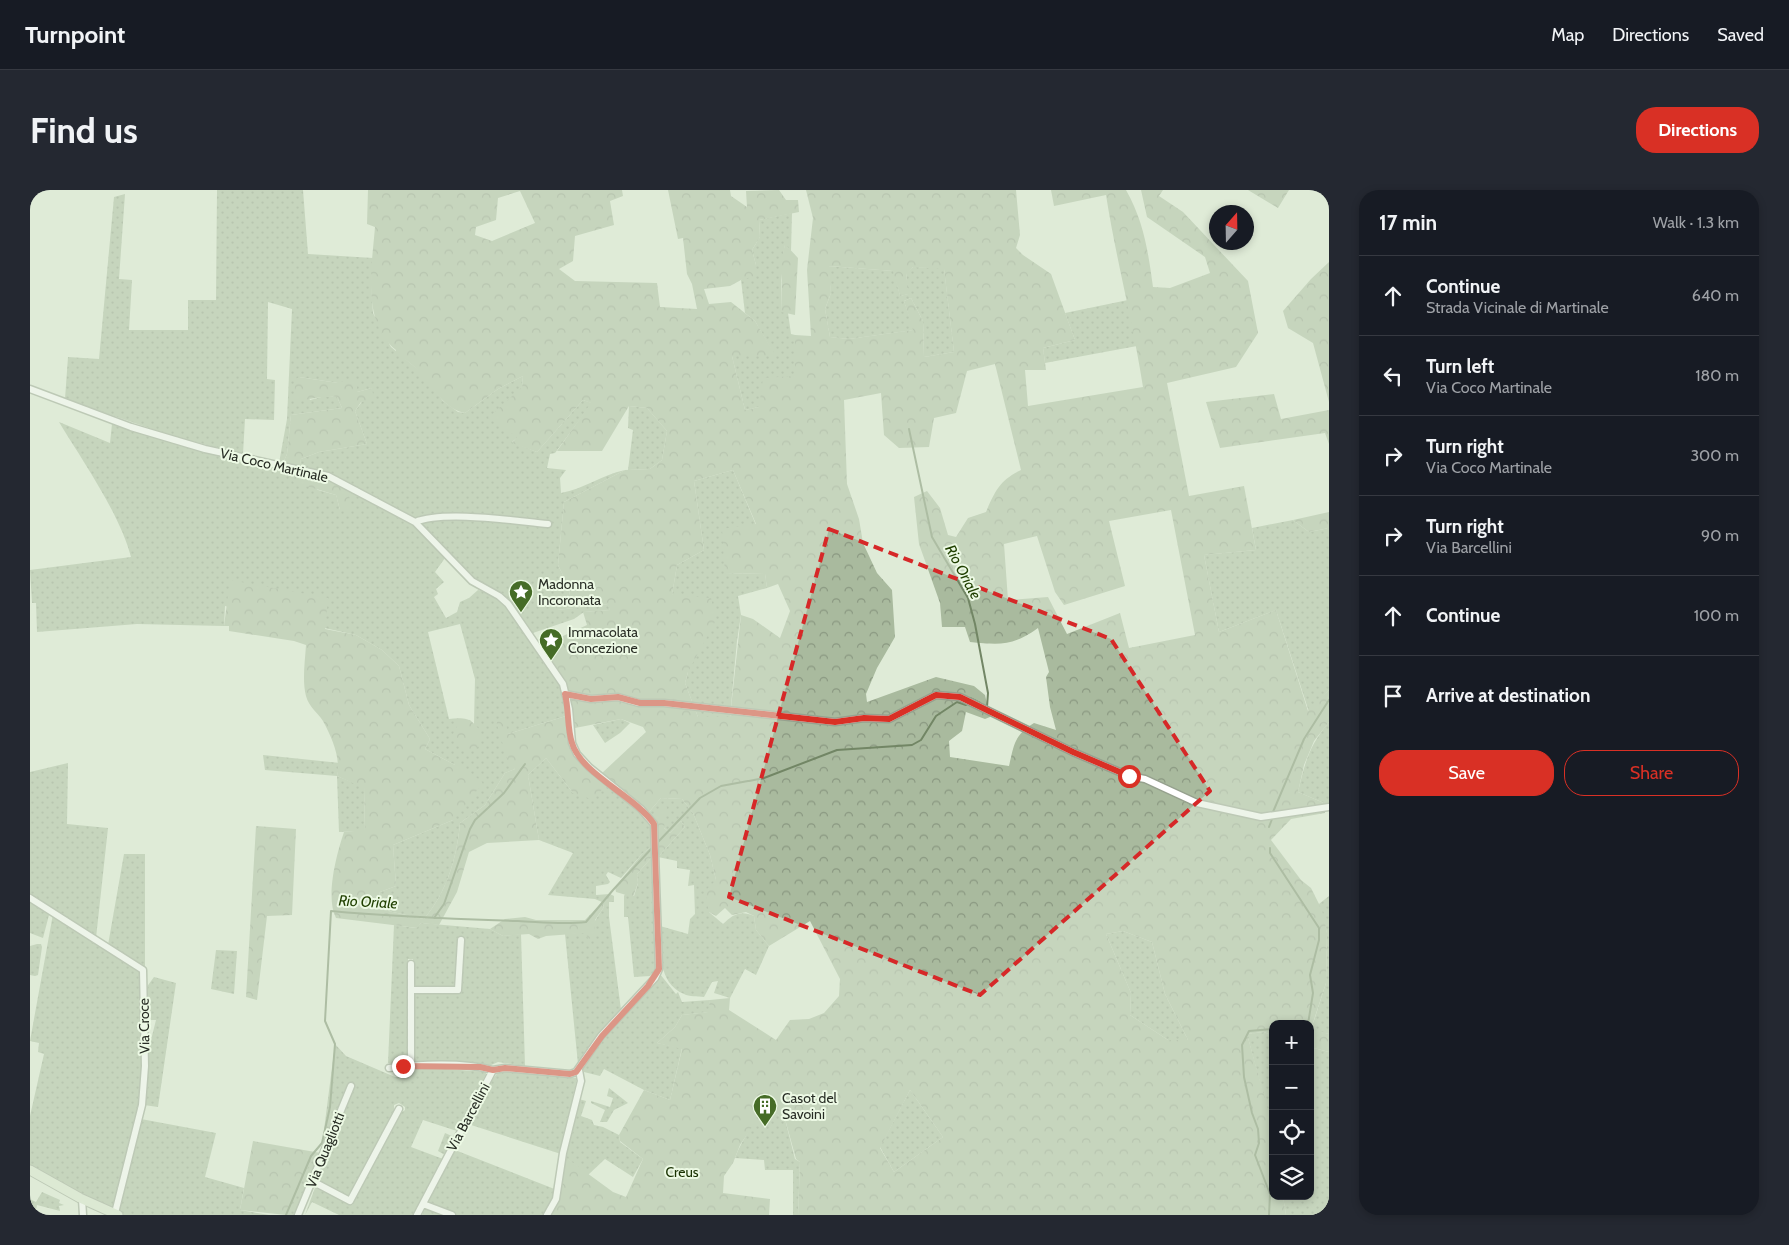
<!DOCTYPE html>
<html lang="en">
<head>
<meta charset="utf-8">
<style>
	body { margin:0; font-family:Cabin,sans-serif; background:#242831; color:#f1f3f6 }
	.controls { position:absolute; right:15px; bottom:15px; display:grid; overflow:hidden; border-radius:10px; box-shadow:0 2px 8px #0003 }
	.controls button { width:45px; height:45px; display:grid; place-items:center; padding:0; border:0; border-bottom:1px solid #363941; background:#171b24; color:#f1f3f6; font:25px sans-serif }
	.compass { position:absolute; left:1179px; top:15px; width:45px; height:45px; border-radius:50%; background:#171b24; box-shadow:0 2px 8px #0003; rotate:20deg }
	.stop { position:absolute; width:15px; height:15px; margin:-11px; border:4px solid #d93025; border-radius:50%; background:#fff }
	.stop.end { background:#d93025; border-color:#fff; box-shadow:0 1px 5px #0008 }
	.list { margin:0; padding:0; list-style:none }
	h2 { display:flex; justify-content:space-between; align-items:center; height:65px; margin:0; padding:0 20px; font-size:21px }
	h2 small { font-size:16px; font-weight:400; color:#9ea1a6 }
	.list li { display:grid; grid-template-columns:32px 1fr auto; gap:15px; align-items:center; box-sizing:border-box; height:80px; padding:0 20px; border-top:1px solid #363941 }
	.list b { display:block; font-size:19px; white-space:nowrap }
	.list p { margin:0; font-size:16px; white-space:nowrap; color:#9ea1a6 }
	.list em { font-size:16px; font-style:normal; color:#9ea1a6 }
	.actions { display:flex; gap:10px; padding:15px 20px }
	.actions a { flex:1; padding:11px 0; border:1px solid #d93025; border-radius:20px; text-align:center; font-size:18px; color:#d93025 }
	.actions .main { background:#d93025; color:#fff }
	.icon { flex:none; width:28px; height:28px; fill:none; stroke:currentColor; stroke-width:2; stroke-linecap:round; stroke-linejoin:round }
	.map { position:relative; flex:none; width:1299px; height:1025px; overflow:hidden; border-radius:20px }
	header { display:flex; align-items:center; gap:30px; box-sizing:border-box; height:70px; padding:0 25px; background:#171b24; border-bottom:1px solid #363941 }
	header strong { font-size:24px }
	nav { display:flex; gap:28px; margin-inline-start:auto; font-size:18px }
	.intro { display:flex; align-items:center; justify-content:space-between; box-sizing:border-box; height:120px; padding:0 30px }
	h1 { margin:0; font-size:35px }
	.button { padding:12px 22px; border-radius:20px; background:#d93025; color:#fff; font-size:18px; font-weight:700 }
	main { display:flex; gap:30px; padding:0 30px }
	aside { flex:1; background:#171b24; border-radius:20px; box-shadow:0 2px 8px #0003 }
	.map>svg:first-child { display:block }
	.grass { fill:url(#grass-dots); fill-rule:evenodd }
	.forest { fill:url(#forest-crowns); fill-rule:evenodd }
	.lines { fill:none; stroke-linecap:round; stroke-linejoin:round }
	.stream { stroke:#728665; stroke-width:2 }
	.street-casing { stroke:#96a18e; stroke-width:9 }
	.secondary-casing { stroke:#96a18e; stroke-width:11 }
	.street { stroke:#fff; stroke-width:6 }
	.secondary { stroke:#d9e6cf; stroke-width:9 }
	.route { stroke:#d93025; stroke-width:6 }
	.marked { fill:none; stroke:#d62828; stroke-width:4; stroke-dasharray:10 6; stroke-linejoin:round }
	.labels { text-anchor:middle; stroke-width:4; stroke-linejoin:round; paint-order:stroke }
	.street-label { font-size:14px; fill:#282d25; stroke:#ecf9e4 }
	.poi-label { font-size:14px; fill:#282d25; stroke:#ecf9e4; text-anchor:start }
	.park-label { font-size:14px; fill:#183101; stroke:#ecf9e4 }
	.water-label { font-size:15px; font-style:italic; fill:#204000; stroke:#ecf9e4 }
</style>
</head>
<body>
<header>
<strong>Turnpoint</strong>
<nav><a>Map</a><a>Directions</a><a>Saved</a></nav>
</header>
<div class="intro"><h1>Find us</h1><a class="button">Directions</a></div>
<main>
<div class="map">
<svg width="1299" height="1025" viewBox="0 0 1299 1025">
	<defs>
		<pattern id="grass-dots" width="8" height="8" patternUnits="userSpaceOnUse" patternTransform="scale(1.25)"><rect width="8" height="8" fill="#a9ba9e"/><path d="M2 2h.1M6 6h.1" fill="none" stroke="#8a9881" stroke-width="1.8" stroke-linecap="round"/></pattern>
		<pattern id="forest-crowns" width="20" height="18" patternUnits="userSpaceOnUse" patternTransform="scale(1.25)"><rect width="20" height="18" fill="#a9ba9e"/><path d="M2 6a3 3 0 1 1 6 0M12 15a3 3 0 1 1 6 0" fill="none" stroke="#8a9881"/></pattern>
	</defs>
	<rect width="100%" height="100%" fill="#dfebd7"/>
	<path class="grass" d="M187 0H273L278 64 343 68 341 95 343 123 361 157 391 182 413 211 428 222 435 223 468 199 493 186 487 248 482 252 507 262 553 210 562 213 525 263 520 264 517 278 536 280 530 288 531 303C554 299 571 285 595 280L534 312 528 375 540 400 538 411 527 420 578 414 580 420 554 422 544 429 500 444 488 424 450 394 385 329 270 275 271 269 289 262 337 254 325 221 342 198 327 202 308 193 269 187 280 210 295 206 307 207 312 218 261 225 257 264 253 273H249L257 229 262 119 238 112 237 189 245 190 244 230 215 229 213 264 145 247 35 209 38 167 69 169 84 7 95 4 89 89 102 90 99 140H158V110H186Z
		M762 23 761 61 755 55C750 78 752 98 751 121L758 123 761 144 765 145V186L729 217 715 220 702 166H745L725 131 715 123 711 90 726 75 722 60 730 47 729 30Z
		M798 76 864 81 870 106 878 104 876 83 883 77 914 78 924 162 894 167 893 131 881 108 874 111 884 140 819 149 800 147 795 119 801 103Z
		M1098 110 1107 156 1015 173 1013 158 1045 150 1035 123Z
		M599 216 617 218 637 241 632 270 620 279 598 280 603 240 598 238Z
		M29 232 80 253 82 234 157 257 261 280 288 300 306 305 310 320 319 300 383 335 415 368 405 382 414 392 406 399 408 404 404 407 416 428 427 422 430 412 439 408 448 400 458 403 475 415 488 431 532 496 536 526 478 544 466 531 485 579 475 583 455 615 430 633C427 667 417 702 394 729L345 718 350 702 366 696 363 655 423 630 425 575 395 559 400 549 379 515 369 476 352 460 326 445 195 416 194 436 107 434 7 442 6 413H2L0 380 101 367C90 324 52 270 29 232ZM430 434 445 489 444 534C438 527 428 528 419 529L398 442Z
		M703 280 726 335 696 383 735 384 737 398 708 406 711 425 707 451 700 527H668L655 493 658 482 642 405 647 375 674 360 664 291Z
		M1263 330 1279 342 1299 338V500L1279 522 1246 420 1189 442 1174 365 1226 360 1222 338Z
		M591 529 600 533 590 543 575 553 563 535Z
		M1299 532V615L1294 616V613L1268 602C1275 572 1279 556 1299 532Z
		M233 565 310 573 307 586 334 597 335 641 309 642 307 586 235 580Z
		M516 568 543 603 578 595 611 621 620 633 623 640 622 656 612 664 591 688 578 682 576 685 580 692 578 694 566 696V705L580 704 584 706V712H579V727L591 820 576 835 548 874 535 744C565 742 558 739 574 717L572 712 565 709 518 705 543 663 509 650 498 585Z
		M38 573 37 634 78 638 66 748 0 706V582Z
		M631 608 652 609 663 623 680 665 686 690 679 722 693 734C703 724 711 720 724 726L726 740 739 756 726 785 715 779 700 808 684 803 688 791 682 792 674 807C668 806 659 807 654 804 627 793 631 759 630 736L658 744 660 729 665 724 664 695 658 696 660 680 647 678V671L628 667 655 637 651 631 640 643 624 629 619 622Z
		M94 664H115V780L78 755Z
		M622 667V708L627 769 624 783 620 786 604 787 598 727H594V706L595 704 604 706 608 693 607 684Z
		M1299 706V844L1281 840 1296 793 1297 743 1289 714Z
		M0 711 19 725 13 748 0 743Z
		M23 724 106 775 110 782 114 876 112 915 85 1020 53 1006 0 977V926L14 864 8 862 9 853 0 851Z
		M391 733 460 739 473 746 491 744 495 876 468 872 459 876 383 874V769H378L379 874 358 873 364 735 386 738Z
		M1093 741 1122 752 1135 804 1158 850H1138L1100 825 1101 803 1076 744Z
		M7 754H11L12 757 8 785 5 786 0 785V756Z
		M186 760 207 761 204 804 181 799Z
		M630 784 646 804 648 802 652 812 680 810 679 822 652 825 645 837 627 853 652 858 640 910 614 900 574 879 570 886 554 882 552 877 572 847Z
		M124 787 146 793 128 917 114 915 118 850H121L126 830H121V821H115L116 798Z
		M1234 842 1243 846V941L1217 844Z
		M305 854 316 866 365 887H372L375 876 457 882 427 941 393 930 381 957 413 969 385 1025H309L282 1012 275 1025 286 995 322 1015 369 924 375 920V917L369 913 364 915V921L319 1008 286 990 324 896 318 893 281 990 265 1025H256L281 966 285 962 291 963Z
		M1280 857 1299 862V1025H1256L1253 1006H1280Z
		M469 881 547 888 531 964 549 909 556 911 551 926 562 930 564 935 573 937 589 945 590 952 613 969 603 987 575 969 558 985 531 964 438 934 459 894Z
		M579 898 598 913 584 920 577 932H570L575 920 561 913V911L580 917 583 908 577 906Z
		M880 900 913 947 864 982 850 957Z
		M731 916 755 929 765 969 770 972 768 1025H763V980H735L734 970 705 968C712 949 724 935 731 916Z
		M111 929 186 943 175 987 214 998 210 1020 239 1025H93L88 1021Z
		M415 943 424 947 415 965 408 961Z
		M425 960 527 1000 518 1025H392Z
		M12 1002 30 1010 29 1013 34 1015 29 1016 30 1021 7 1015 5 1024 0 1025V1009L6 1012Z"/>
	<path class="forest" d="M338 0H592L593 6 580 11 584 35 545 46 543 71 529 79 545 91 627 93 630 117 667 119 662 94 657 84 653 48 648 49 638 0H700L701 6 717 17 716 1 749 0 756 10H768L769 22 729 30 730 47 722 60 726 75 725 86 711 90 700 96 674 99 679 114 701 112 725 131 746 166H702L715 220 729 217 733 188 765 186V145L781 146 777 80 783 28 776 0H986L990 45 986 58 993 65 1021 84 1045 150 1013 158 1016 180H995L998 216 1113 197C1103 132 1086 69 1076 5L1024 16 1021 0H1096C1114 32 1118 61 1123 97L1140 98 1180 83 1175 67 1117 27 1111 0H1133L1129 6 1153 22 1218 91 1228 143 1206 177 1137 193 1159 306 1214 296 1226 360 1174 365 1189 442 1246 420 1278 521 1299 500V532L1284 551 1274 575 1268 602 1294 613 1295 623 1261 629 1241 650 1271 690 1281 698 1292 720 1297 743 1296 793 1281 839 1299 844V862L1280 857V834H1243V846L1234 842 1217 844 1242 934 1243 1006H1253L1256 1025H768L770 972 766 969 755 929 731 916 724 934 710 955 703 973 694 986 693 1003 740 1009 739 1025H518L530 983 528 973 531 964 583 1002 596 1007 613 969 590 951 589 945 614 900 640 910 652 859 627 853 645 837 652 825 678 822 680 810 700 808 699 820 746 850 760 830 779 829 794 823 809 806 810 789 780 731 739 756 726 740 724 726 716 722 702 725 695 718 686 726 679 722 675 701 686 690 680 665 663 623 652 609 631 608 619 622 571 584 616 542 613 537 591 529 545 538 537 495 509 457 557 435 553 422 580 420 577 414 527 420V413L538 411 540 400 528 375 534 312 595 280 620 279 632 270 637 241 617 218 599 216 572 261H527L561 213 553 210 507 262 482 253 487 247 458 228 492 197 493 186 468 199 435 223C404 217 396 174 365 165L366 160C331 132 342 76 345 37L337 34ZM490 1 505 33 462 51 445 45 446 37 466 30 468 8ZM799 76 863 81 870 106 879 104 876 84 883 77 914 79 924 162 894 167 893 131 881 108 874 111 883 140 819 149 800 147 795 119 801 103ZM965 174 991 280C970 290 965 301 956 322L938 328 926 347 918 345 910 318 897 301 884 307 889 354 910 413 912 437H935L940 452C971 455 983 456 1008 438L1019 482 1016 487 1020 517 1026 540 1004 533C984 545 984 555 979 576L920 567 919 551 932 541 936 522 955 529 960 527 955 505 944 496 906 487 837 512 836 504 847 478 865 447 862 400 847 383 833 353 829 329 817 294 814 210 851 203 854 245 869 258 899 257 904 228 926 223 937 181ZM703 280 726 334 692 339 695 383 735 384 737 398 748 394 760 421 750 448 723 429 711 425 700 527H668L655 493 658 482 686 430 681 408 642 405 647 375 674 360 664 291ZM1141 320 1165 445 1099 458 1090 423 1037 444 1018 407 978 410 974 354 1007 346 1025 402 1034 415 1095 396 1079 331ZM1093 741 1122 752 1135 804 1158 850H1138L1100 825 1101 803 1076 744ZM880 900 913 947 864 982 850 958Z
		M1218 0H1259L1248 18Z
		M755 54 768 68 765 125 751 122 752 90 750 77Z
		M1299 72V212L1283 153 1258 138 1253 121 1281 89Z
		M269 187 308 193 322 188 327 194V202L342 198 344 210 331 212 325 221 337 254 289 262 271 269 270 275 278 276 279 279 253 273 257 264 261 225 312 218 307 207C292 206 278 210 263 211L266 189Z
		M1244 204 1251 229 1299 220V254L1295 243 1190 258 1176 212Z
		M261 280 297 288 319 300 320 322 310 320 306 305 263 292Z
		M1299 322V338L1279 342 1263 330Z
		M200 390 298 408 295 439 326 445 352 460 369 476 379 515 400 549 395 559 425 575 430 574 453 593 423 630 363 655 366 696 350 702 345 718 394 729C417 702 427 667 430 633L455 615 475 583 485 579 477 569 466 531 475 529 478 544 536 526 540 554 578 595 561 609 543 603 516 568 498 585 509 650 457 653 439 662 427 702 409 735 391 733 387 738 306 728C295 707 307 663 314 642L335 640 334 598 307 586C311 568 302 548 293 531 288 523 279 517 276 506 272 490 275 472 276 455L264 451 199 441V436H194Z
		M431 529 440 530 450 540 448 557 435 560 425 554 423 544Z
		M637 617 634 638 640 643 651 631 655 637 628 667 624 629 629 620Z
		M226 636 266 639 262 725 237 726 227 810 216 807Z
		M622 656V667L607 684 608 693 603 707 586 702 585 697 612 664Z
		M572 712 574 717 565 730 564 747 558 749 556 743 516 746 508 749 499 744 473 746 460 739 475 729 495 727 506 730H555Z
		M223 951 285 962 256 1025 210 1020Z"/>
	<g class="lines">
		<path class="stream" d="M879 239 902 347 938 408 945 434 958 503 957 517
			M940 508 950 513
			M719 591 734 588 807 560 882 555 891 550 906 526 927 512 936 515
			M1243 622 1274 549 1299 510
			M1239 637 1242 629
			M628 652 670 608 691 596 718 591
			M1240 658V663L1289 738V750L1280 785 1283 803 1278 834
			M404 728 414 714 440 639 445 630 474 603 495 574
			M256 1025 281 966 292 953 300 917 305 854 295 831 301 721C363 727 425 729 488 731 511 732 533 735 556 732L583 700 622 658
			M1239 1025 1240 1004 1225 965 1229 953 1228 939 1222 923 1214 887 1212 855 1219 841 1243 839"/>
		<g class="street-casing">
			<path id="street" d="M0 199 101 237 175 259 298 286 385 332 442 391 469 406 478 414 533 494 539 519 542 553 547 564 559 577 611 619 624 634 629 779 625 788 571 846 546 882 540 884 475 878 463 880 387 1025
				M385 332C415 320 484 331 518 334
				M535 504 561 509 588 507 609 513H634L805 532 834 528 859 529 906 505 930 507 1043 562 1099 586 1115 589 1167 613 1231 627 1299 617
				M0 708 113 780 115 876 112 915 85 1023
				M381 800H428L431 750
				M381 876V774
				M359 878C388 874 434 872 463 880
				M282 991 320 1011 369 919
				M52 1009 53 1025
				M393 1014 422 1025
				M268 1025 321 896
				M517 1025 526 1009 533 963 551 891 549 880"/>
		</g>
		<g class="secondary-casing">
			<path id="secondary" d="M0 980 50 1008 88 1025"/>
		</g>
		<use href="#street" class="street"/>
		<use href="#secondary" class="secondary"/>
	</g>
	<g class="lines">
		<path class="route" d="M373 876 450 877 463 880 475 878 540 884 546 882 572 846 618 796 629 779 624 634C605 606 551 584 542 553 537 538 539 520 535 504L561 509 588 507 610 513H634L805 532 834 528 859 529 906 505 930 507 1043 562 1099 586"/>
	</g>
	<path d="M0 0H1299V1025H0ZM799 339 1081 449 1180 601 950 805 699 707Z" fill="#dfebd7" fill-opacity=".55" fill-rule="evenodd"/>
	<path class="marked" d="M799 339 1081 449 1180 601 950 805 699 707Z"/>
	<defs>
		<g id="sight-pin" transform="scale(1.25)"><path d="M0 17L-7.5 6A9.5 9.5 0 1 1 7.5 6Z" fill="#466c27" stroke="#ecf9e4"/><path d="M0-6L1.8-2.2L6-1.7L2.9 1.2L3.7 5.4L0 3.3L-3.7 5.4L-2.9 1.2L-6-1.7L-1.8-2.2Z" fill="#fff"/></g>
		<g id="building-pin" transform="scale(1.25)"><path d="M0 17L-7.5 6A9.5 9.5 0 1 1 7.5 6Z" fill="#466c27" stroke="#ecf9e4"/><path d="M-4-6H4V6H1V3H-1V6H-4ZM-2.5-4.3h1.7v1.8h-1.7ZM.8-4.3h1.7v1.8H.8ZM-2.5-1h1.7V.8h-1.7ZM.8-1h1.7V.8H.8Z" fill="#fff"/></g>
	</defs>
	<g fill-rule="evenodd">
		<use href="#sight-pin" x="491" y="402"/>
		<use href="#sight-pin" x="521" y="450"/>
		<use href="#building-pin" x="735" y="916"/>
	</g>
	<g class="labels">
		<g class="street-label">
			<text transform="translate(244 275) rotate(13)" y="5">Via Coco Martinale</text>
			<text transform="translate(114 836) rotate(-91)" y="5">Via Croce</text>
			<text transform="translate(438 927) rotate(-62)" y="5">Via Barcellini</text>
			<text transform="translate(295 960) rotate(-68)" y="5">Via Quagliotti</text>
		</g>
		<g class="poi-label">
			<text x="508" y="399">Madonna<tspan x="508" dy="16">Incoronata</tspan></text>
			<text x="538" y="447">Immacolata<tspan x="538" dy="16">Concezione</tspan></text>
			<text x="752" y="913">Casot del<tspan x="752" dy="16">Savoini</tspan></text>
		</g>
		<g class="park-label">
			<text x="652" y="987">Creus</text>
		</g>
		<g class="water-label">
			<text transform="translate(933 382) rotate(62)" y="5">Rio Oriale</text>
			<text transform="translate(338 712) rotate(3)" y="5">Rio Oriale</text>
		</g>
	</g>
</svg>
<div class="controls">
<button>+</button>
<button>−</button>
<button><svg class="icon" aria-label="locate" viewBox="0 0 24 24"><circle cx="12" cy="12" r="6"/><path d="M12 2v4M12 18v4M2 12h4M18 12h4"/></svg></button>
<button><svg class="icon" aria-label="layers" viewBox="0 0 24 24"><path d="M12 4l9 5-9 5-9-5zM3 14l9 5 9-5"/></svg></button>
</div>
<svg class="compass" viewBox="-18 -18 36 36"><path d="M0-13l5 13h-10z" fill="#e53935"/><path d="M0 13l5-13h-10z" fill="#9ea1a6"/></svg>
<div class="stop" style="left:1099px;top:586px"></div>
<div class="stop end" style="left:373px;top:876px"></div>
</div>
<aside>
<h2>17 min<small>Walk · 1.3 km</small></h2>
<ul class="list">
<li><svg class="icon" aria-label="ahead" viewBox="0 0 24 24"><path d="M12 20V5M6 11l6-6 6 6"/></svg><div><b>Continue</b><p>Strada Vicinale di Martinale</p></div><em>640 m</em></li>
<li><svg class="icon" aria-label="left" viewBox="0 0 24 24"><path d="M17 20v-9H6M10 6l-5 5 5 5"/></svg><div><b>Turn left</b><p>Via Coco Martinale</p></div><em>180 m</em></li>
<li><svg class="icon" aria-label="right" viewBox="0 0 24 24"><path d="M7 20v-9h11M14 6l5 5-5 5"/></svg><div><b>Turn right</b><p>Via Coco Martinale</p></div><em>300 m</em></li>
<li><svg class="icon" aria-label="right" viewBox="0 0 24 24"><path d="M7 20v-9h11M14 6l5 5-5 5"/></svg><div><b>Turn right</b><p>Via Barcellini</p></div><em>90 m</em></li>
<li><svg class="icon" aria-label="ahead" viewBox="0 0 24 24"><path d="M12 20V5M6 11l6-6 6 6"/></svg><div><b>Continue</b></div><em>100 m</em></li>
<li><svg class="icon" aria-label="arrive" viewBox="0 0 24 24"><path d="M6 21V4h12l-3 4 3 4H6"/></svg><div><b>Arrive at destination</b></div></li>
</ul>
<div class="actions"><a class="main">Save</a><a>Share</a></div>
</aside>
</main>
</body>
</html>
